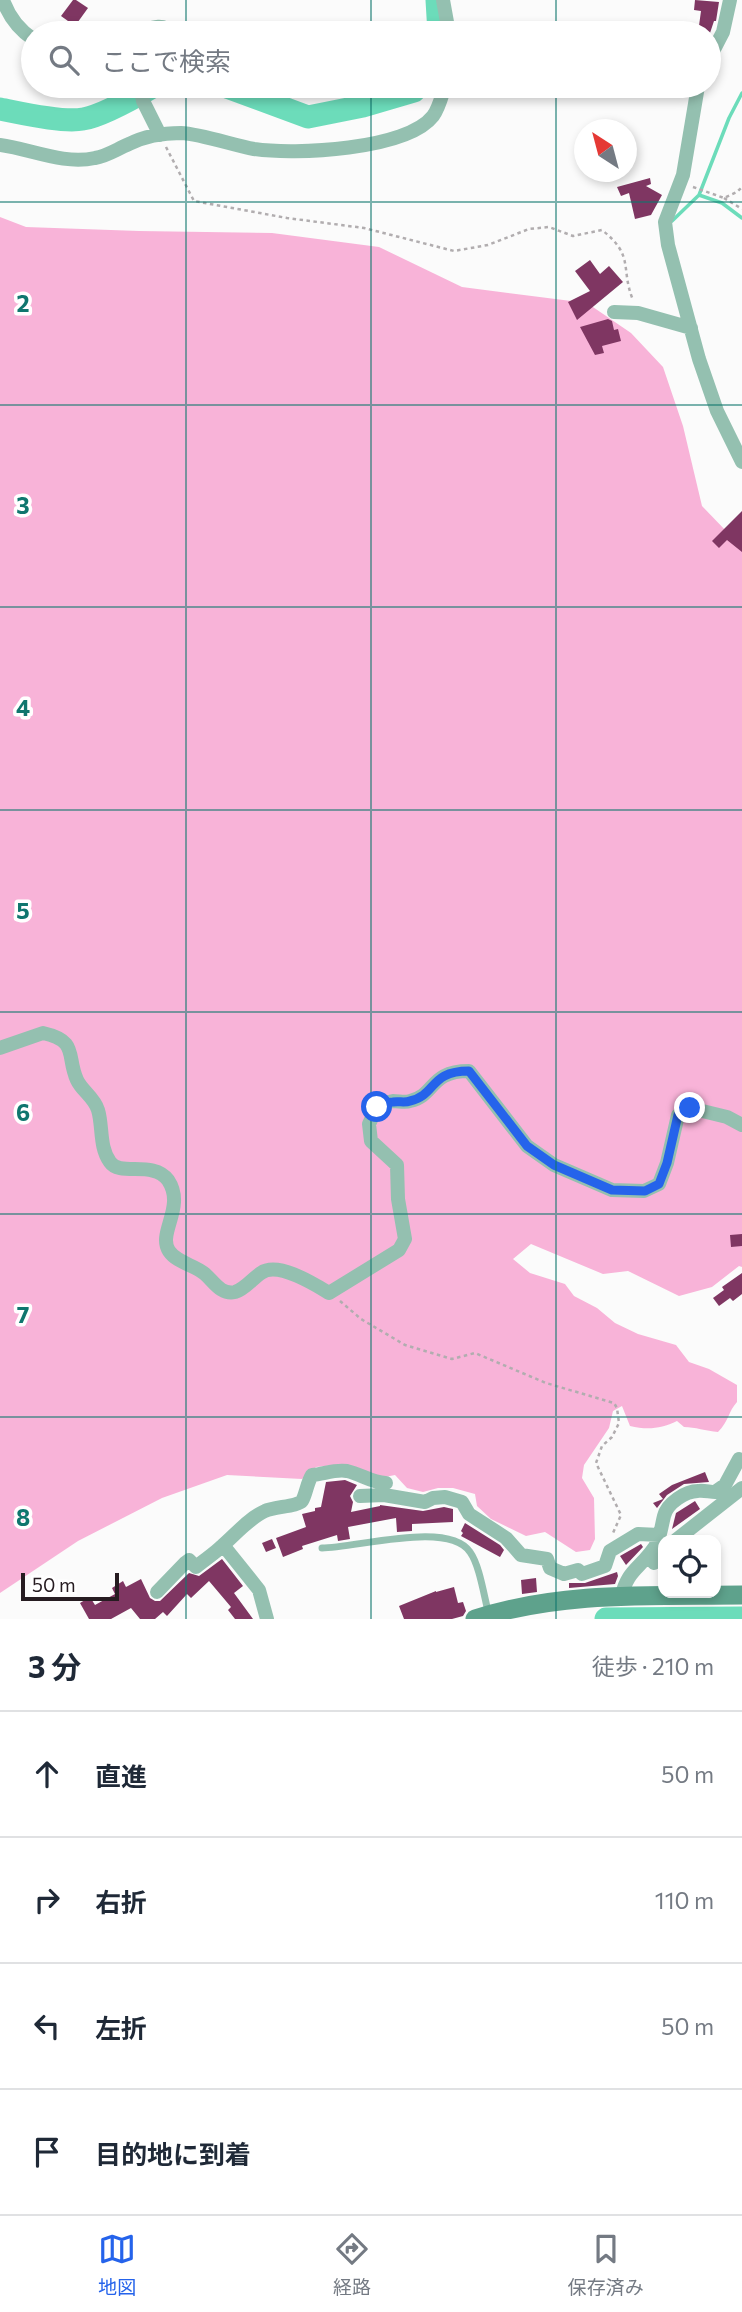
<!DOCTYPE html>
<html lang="ja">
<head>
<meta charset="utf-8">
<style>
	body { margin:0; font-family:Commissioner,"Noto Sans JP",sans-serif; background:#f2f2f3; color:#1f2937 }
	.controls { position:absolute; right:21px; bottom:21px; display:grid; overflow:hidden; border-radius:14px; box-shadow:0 4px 10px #0003 }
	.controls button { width:63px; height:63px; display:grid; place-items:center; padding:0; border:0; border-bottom:2px solid #e0e1e3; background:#fff; color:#1f2937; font:35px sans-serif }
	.compass { position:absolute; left:574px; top:119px; width:63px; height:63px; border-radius:50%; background:#fff; box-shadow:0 4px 10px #0003; rotate:324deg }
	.scale { position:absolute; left:21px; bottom:18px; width:98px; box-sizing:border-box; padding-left:7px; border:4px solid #261c21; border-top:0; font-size:19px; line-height:24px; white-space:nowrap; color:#261c21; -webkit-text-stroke:5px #fff; paint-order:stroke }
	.stop { position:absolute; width:21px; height:21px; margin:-16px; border:5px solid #2563eb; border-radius:50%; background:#fff }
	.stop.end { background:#2563eb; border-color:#fff; box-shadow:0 2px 7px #0008 }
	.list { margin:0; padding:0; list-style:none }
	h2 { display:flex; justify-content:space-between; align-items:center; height:91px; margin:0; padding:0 28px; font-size:30px }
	h2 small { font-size:23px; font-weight:400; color:#747a83 }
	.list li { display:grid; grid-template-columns:46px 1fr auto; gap:21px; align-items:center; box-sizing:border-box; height:126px; padding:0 28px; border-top:2px solid #e0e1e3 }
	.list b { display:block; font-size:26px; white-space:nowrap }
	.list em { font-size:23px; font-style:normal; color:#747a83 }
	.icon { flex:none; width:38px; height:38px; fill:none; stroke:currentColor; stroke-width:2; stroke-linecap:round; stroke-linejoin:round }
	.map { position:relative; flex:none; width:742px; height:1619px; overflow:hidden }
	.search { position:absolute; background:#fff; box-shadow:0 4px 10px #0003; left:21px; right:21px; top:21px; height:77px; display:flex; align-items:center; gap:18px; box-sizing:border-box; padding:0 24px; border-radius:38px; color:#747a83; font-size:26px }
	.sheet { height:595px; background:#fff }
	nav { display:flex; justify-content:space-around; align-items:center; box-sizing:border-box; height:98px; border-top:2px solid #e0e1e3; background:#fff; font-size:19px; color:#747a83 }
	nav a { display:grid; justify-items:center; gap:4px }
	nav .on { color:#2563eb }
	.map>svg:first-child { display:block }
	.green { fill:#f8b3d8 }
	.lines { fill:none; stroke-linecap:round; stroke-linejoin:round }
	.stream { stroke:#6cdcba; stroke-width:3.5 }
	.river { stroke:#6cdcba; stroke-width:23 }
	.building { fill:#7f3662 }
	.path { stroke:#b1adaf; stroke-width:2.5; stroke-dasharray:3.5 3.5; stroke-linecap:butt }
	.service { stroke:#94c0b0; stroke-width:7 }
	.minor { stroke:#94c0b0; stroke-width:14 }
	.secondary { stroke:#5ea28c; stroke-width:19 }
	.route { stroke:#2563eb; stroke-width:9 }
	.grid { fill:none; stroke:#0f766e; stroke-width:2; stroke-opacity:0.55 }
	.grid-label { font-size:23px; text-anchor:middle; font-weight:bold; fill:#0f766e; stroke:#fff; stroke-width:7; stroke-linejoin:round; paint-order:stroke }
</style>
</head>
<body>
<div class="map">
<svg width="742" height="1619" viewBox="0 0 742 1619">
	<rect width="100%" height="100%" fill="#fbfbfb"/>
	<path class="green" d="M0 217 26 227 139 231 272 233 379 247 462 287 587 303 631 333 663 367 683 426 702 506 729 534 742 539V1267L739 1266 712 1287 679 1296 628 1271 603 1274 531 1244 513 1259 530 1273 565 1284 574 1296 597 1308 615 1323 638 1334 676 1345 689 1362 709 1369 737 1385V1402C728 1412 729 1421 718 1432 706 1431 695 1427 684 1427L677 1421C661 1429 647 1430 630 1426L622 1406 613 1411 609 1428 584 1465 582 1478 594 1498 595 1539 590 1550 576 1552 545 1532 526 1536 491 1519 477 1506 475 1494 453 1488H438L423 1492 407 1488 395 1475 380 1478 335 1465 316 1467 302 1479 227 1475 162 1498 78 1541 0 1593Z"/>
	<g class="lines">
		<path class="stream" d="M699 195 722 203 742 218
			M672 221 699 195 729 118 742 93"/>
		<path class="river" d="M437 0 439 33
			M224 86 308 117 363 106 414 91 418 86
			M0 109C21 113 63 123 83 119 102 116 137 96 154 86
			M606 1619 742 1618"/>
	</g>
	<path class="building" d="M73 0H76L88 8 75 26 61 16Z
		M695 0 719 2 716 21H714L710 33H698L701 11 694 10Z
		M650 178 651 184 646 186 662 195 651 215 635 219 629 193 621 196 617 187Z
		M590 260 600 274 609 266 623 282 577 320 568 302 590 291 575 271Z
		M608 319 612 321 614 330 618 329 621 341 602 346 604 353 595 355 580 327Z
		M742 511V552L727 540 719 548 712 541Z
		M742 1234V1246L731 1247 730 1235Z
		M742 1273V1294L733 1301 730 1298 719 1306 713 1298 724 1290 722 1287Z
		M705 1472 709 1482 684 1484 667 1495 657 1508 653 1503 663 1499 659 1494 672 1485Z
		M345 1480 357 1485 350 1496 353 1502 351 1512 380 1506V1505L423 1511 444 1507 453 1509V1522L412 1524V1531L397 1532 396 1518 348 1527 350 1539 338 1541 337 1535 302 1546 303 1549 283 1557 276 1538 306 1527 302 1514 315 1511V1508L321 1507 326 1482Z
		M695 1501 700 1509 672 1529 676 1513Z
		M465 1523 500 1545 504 1550 500 1557 461 1536 463 1533 461 1531Z
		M272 1539 276 1548 266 1552 262 1543Z
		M641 1544 643 1547 626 1565 620 1556Z
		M222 1559 243 1586 234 1593 253 1619H235L228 1610 231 1607 209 1581 191 1598 187 1594 167 1616 163 1612 155 1619H140L131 1608 111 1619H89L80 1603 90 1597 95 1605 115 1594 112 1588 123 1581 126 1587 141 1579 150 1598 155 1601H160L189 1573 199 1576Z
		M617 1572 618 1576 615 1584 569 1588V1583H585Z
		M536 1578 537 1592 522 1594 521 1580Z
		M454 1587 458 1603 463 1602 466 1611 463 1616 452 1619H404L399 1606 436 1591V1592Z"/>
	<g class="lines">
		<path class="path" d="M166 147 194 201 287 218 364 228 454 251 488 245 529 229 549 227 573 236 602 230C635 256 620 268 633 300
			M693 187 724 198 737 192 742 187
			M724 198 742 209
			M340 1301 361 1319 405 1345 452 1359 475 1353 546 1383 614 1403 617 1408 619 1423 612 1437 602 1446 596 1463 621 1515 613 1533"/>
		<path class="service" d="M322 1548C356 1548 449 1520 470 1552 480 1566 484 1597 489 1615"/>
		<path class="minor" d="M3 0C9 17 18 29 33 39
			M443 0 449 33
			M137 33C149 29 162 21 172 33
			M709 59 723 32 730 0
			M140 86 143 101 160 135
			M698 86 683 175 665 222 668 245 699 359 717 411 742 462
			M0 145C31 149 63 165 95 158 107 156 117 149 129 144 145 136 163 133 181 133 201 134 233 145 254 149 294 155 407 150 433 116 439 108 442 95 445 86
			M614 312 638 313 691 328
			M0 1048 43 1033C79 1041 66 1056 77 1080 82 1091 94 1097 98 1110 103 1126 99 1147 110 1162 120 1177 153 1160 168 1180 186 1207 157 1233 169 1251 177 1263 195 1265 205 1274 214 1282 221 1295 235 1292 245 1289 253 1278 261 1273 278 1261 314 1284 329 1293L399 1250 405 1239 398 1199 397 1165 371 1141 369 1124 377 1107C382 1105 388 1102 393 1101 399 1101 405 1103 410 1101 436 1095 429 1071 469 1071L527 1146 554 1165 612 1190 644 1191 659 1184 667 1163 678 1115 690 1108 727 1117 742 1125
			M360 1496 384 1495 425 1502 433 1498 445 1497 462 1502 469 1514 506 1538 521 1555 547 1559 550 1568 564 1574 578 1570 582 1574 605 1566 610 1551 638 1534 659 1535
			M676 1540 742 1488
			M223 1545 259 1590 267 1619
			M654 1563 663 1556
			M157 1592 185 1563 189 1560 196 1567C204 1560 214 1554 222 1546 236 1534 248 1519 265 1511 273 1507 299 1506 302 1501 306 1494 307 1483 312 1475 324 1474 335 1469 347 1471 361 1474 372 1483 386 1483
			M621 1597C628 1571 636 1571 651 1552 660 1542 661 1528 664 1516 667 1503 686 1491 698 1491 703 1490 710 1492 715 1492L725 1485 739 1459"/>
		<path class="secondary" d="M475 1619C561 1591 653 1596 742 1595"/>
	</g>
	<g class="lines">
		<path class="route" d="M377 1107C382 1105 388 1102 393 1102 399 1101 405 1103 410 1101 437 1095 429 1071 469 1071L527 1146 554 1165 612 1190 645 1191 659 1184 667 1163 678 1115 690 1108"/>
	</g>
	<path class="grid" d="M186 0V33M371 0V33M556 0V33M186 86V1619M371 86V1619M556 86V1619M0 202H742M0 405H742M0 607H742M0 810H742M0 1012H742M0 1214H742M0 1417H742"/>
	<g class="grid-label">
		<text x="23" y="312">2</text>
		<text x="23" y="514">3</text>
		<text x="23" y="716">4</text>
		<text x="23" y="919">5</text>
		<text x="23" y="1121">6</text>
		<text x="23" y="1323">7</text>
		<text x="23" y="1526">8</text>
	</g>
</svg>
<div class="controls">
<button><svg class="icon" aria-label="locate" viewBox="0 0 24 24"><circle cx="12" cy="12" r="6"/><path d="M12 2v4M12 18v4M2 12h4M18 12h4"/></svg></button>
</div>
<svg class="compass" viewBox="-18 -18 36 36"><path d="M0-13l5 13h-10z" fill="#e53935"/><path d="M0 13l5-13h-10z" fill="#747a83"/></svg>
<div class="scale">50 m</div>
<div class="stop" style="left:377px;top:1107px"></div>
<div class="stop end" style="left:690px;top:1108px"></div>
<div class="search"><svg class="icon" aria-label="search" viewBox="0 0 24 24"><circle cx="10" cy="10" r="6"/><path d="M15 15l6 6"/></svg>ここで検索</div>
</div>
<section class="sheet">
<h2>3 分<small>徒歩 · 210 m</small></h2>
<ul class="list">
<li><svg class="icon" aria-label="ahead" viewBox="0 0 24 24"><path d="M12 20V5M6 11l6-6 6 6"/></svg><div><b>直進</b></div><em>50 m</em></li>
<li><svg class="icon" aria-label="right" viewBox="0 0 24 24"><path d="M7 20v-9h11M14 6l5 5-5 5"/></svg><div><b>右折</b></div><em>110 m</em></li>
<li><svg class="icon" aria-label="left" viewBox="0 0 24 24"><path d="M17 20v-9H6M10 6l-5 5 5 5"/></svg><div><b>左折</b></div><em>50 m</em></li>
<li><svg class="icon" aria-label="arrive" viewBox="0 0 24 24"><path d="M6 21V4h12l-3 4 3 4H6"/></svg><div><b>目的地に到着</b></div></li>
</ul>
</section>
<nav>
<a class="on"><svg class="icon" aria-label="map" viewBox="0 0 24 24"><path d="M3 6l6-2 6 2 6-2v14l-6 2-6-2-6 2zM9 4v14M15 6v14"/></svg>地図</a>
<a><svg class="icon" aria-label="directions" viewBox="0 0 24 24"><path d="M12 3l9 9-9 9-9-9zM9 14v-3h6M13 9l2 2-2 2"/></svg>経路</a>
<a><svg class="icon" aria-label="saved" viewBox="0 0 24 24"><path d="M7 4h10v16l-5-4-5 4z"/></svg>保存済み</a>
</nav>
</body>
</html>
